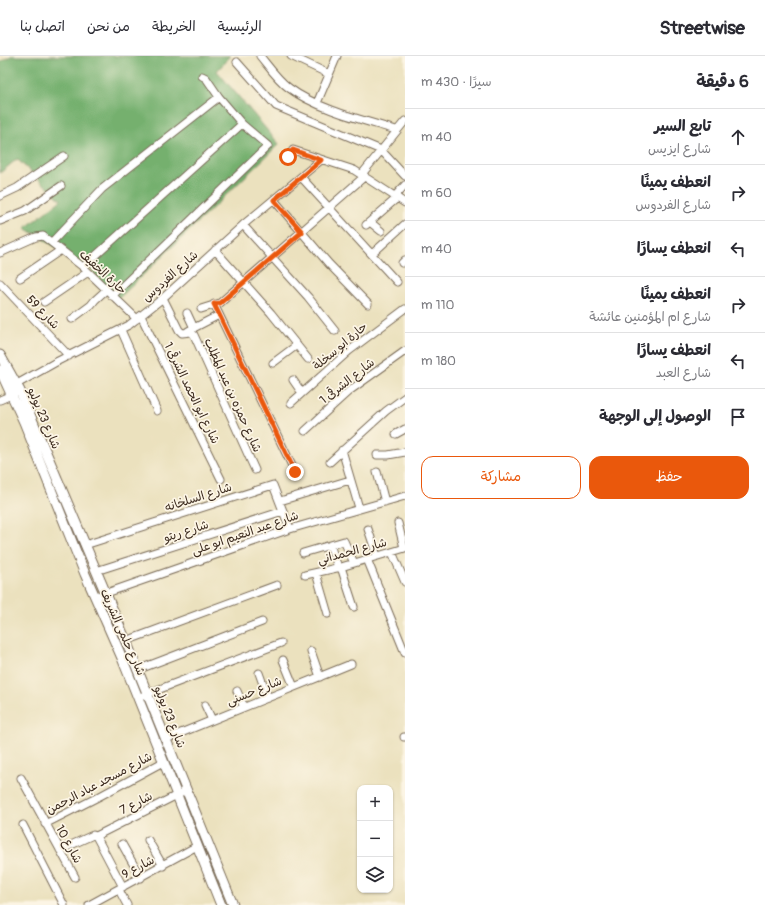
<!DOCTYPE html>
<html lang="ar">
<head>
<meta charset="utf-8">
<style>
	body { margin:0; font-family:Pangolin,"Playpen Sans Arabic",sans-serif; background:#f2f2f3; color:#2b2b33; direction:rtl }
	.controls { position:absolute; right:12px; bottom:12px; display:grid; overflow:hidden; border-radius:8px; box-shadow:0 1px 3px #0004 }
	.controls button { width:36px; height:36px; display:grid; place-items:center; padding:0; border:0; border-bottom:1px solid #e1e1e2; background:#fff; color:#2b2b33; font:20px sans-serif }
	.stop { position:absolute; width:12px; height:12px; margin:-9px; border:3px solid #ea580c; border-radius:50%; background:#fff }
	.stop.end { background:#ea580c; border-color:#fff; box-shadow:0 1px 4px #0008 }
	.list { margin:0; padding:0; list-style:none }
	h2 { display:flex; justify-content:space-between; align-items:center; height:52px; margin:0; padding:0 16px; font-size:17px }
	h2 small { font-size:13px; font-weight:400; color:#7c7c81 }
	.list li { display:grid; grid-template-columns:26px 1fr auto; gap:12px; align-items:center; box-sizing:border-box; height:56px; padding:0 16px; border-top:1px solid #e1e1e2 }
	.list b { display:block; font-size:15px; white-space:nowrap }
	.list p { margin:0; font-size:13px; white-space:nowrap; color:#7c7c81 }
	.list em { font-size:13px; font-style:normal; color:#7c7c81 }
	.actions { display:flex; gap:8px; padding:12px 16px }
	.actions a { flex:1; padding:9px 0; border:1px solid #ea580c; border-radius:12px; text-align:center; font-size:14px; color:#ea580c }
	.actions .main { background:#ea580c; color:#fff }
	.icon { flex:none; width:22px; height:22px; fill:none; stroke:currentColor; stroke-width:2; stroke-linecap:round; stroke-linejoin:round }
	.map { position:relative; flex:none; width:405px; height:849px; overflow:hidden; direction:ltr }
	header { display:flex; align-items:center; gap:24px; box-sizing:border-box; height:56px; padding:0 20px; background:#fff; border-bottom:1px solid #e1e1e2 }
	header strong { font-size:19px }
	nav { display:flex; gap:22px; margin-inline-start:auto; font-size:14px }
	main { display:flex }
	aside { flex:1; background:#fff }
	.map>svg:first-child { display:block }
	.forest { fill:#74b06e; stroke:#586d46 }
	.lines { fill:none; stroke-linecap:round; stroke-linejoin:round }
	.minor-casing { stroke:#796a56; stroke-width:9 }
	.tertiary-casing { stroke:#796a56; stroke-width:11 }
	.minor { stroke:#fff; stroke-width:7 }
	.tertiary { stroke:#fff; stroke-width:9 }
	.route { stroke:#ea580c; stroke-width:5 }
	.labels { text-anchor:middle; stroke-width:3.5; stroke-linejoin:round; paint-order:stroke }
	.street-label { font-size:12px; fill:#3b2a1e; stroke:#fcf5e5 }
</style>
</head>
<body>
<header>
<strong>Streetwise</strong>
<nav><a>الرئيسية</a><a>الخريطة</a><a>من نحن</a><a>اتصل بنا</a></nav>
</header>
<main>
<aside>
<h2>6 دقيقة<small>سيرًا · 430 m</small></h2>
<ul class="list">
<li><svg class="icon" aria-label="ahead" viewBox="0 0 24 24"><path d="M12 20V5M6 11l6-6 6 6"/></svg><div><b>تابع السير</b><p>شارع ايزيس</p></div><em>40 m</em></li>
<li><svg class="icon" aria-label="right" viewBox="0 0 24 24"><path d="M7 20v-9h11M14 6l5 5-5 5"/></svg><div><b>انعطف يمينًا</b><p>شارع الفردوس</p></div><em>60 m</em></li>
<li><svg class="icon" aria-label="left" viewBox="0 0 24 24"><path d="M17 20v-9H6M10 6l-5 5 5 5"/></svg><div><b>انعطف يسارًا</b></div><em>40 m</em></li>
<li><svg class="icon" aria-label="right" viewBox="0 0 24 24"><path d="M7 20v-9h11M14 6l5 5-5 5"/></svg><div><b>انعطف يمينًا</b><p>شارع ام المؤمنين عائشة</p></div><em>110 m</em></li>
<li><svg class="icon" aria-label="left" viewBox="0 0 24 24"><path d="M17 20v-9H6M10 6l-5 5 5 5"/></svg><div><b>انعطف يسارًا</b><p>شارع العبد</p></div><em>180 m</em></li>
<li><svg class="icon" aria-label="arrive" viewBox="0 0 24 24"><path d="M6 21V4h12l-3 4 3 4H6"/></svg><div><b>الوصول إلى الوجهة</b></div></li>
</ul>
<div class="actions"><a class="main">حفظ</a><a>مشاركة</a></div>
</aside>
<div class="map">
<svg width="405" height="849" viewBox="0 0 405 849">
	<rect width="100%" height="100%" fill="#fcf5e5"/>
	<filter id="ink" filterUnits="userSpaceOnUse"><feTurbulence type="fractalNoise" baseFrequency=".025" numOctaves="2"/><feDisplacementMap in="SourceGraphic" scale="8" xChannelSelector="R" yChannelSelector="G"/><feConvolveMatrix kernelMatrix="1 2 1 2 8 2 1 2 1" color-interpolation-filters="sRGB"/></filter>
	<filter id="wash" filterUnits="userSpaceOnUse"><feTurbulence type="fractalNoise" baseFrequency=".012" numOctaves="4" result="noise"/><feDisplacementMap in="SourceGraphic" scale="16" xChannelSelector="R" yChannelSelector="G"/><feGaussianBlur stdDeviation="0.9" result="paint"/><feColorMatrix in="noise" values="0 0 0 0 0 0 0 0 0 0 0 0 0 0 0 0 0 1.4 0 .05"/><feComposite in="paint" operator="in"/></filter>
	<g filter="url(#wash)">
		<rect width="100%" height="100%" fill="#ebe1be"/>
		<path class="forest" d="M11 0H230L217 15 279 88 118 243 90 212 25 172 61 144 17 103 0 117V6Z"/>
	</g>
	<g filter="url(#ink)">
		<g class="lines">
			<g class="minor-casing">
				<path id="minor" d="M260 0C269 11 278 24 289 32 317 53 363 64 396 74
					M291 0 329 18
					M237 6 276 50 381 94 405 120
					M317 47 337 0
					M288 101 293 94 354 114 405 147
					M362 118 405 65
					M301 121 397 226
					M0 140 17 132 64 100
					M395 140 405 129
					M274 144 329 208 368 248
					M0 165 25 155 61 130
					M370 166 381 175
					M243 169 308 241 335 275
					M366 169 397 142
					M52 186 102 133 219 41
					M215 194 271 257 308 303
					M0 197 36 181 43 180 83 211 137 263
					M372 198 405 168
					M402 207 405 204
					M83 211 242 68
					M20 222 61 194
					M0 227 69 300
					M112 240 268 90 242 68 219 41 206 22 202 20
					M163 242 179 274 182 277 191 276 194 279 255 414
					M44 246 88 216
					M214 248 295 416
					M201 253 220 247 365 120
					M187 257 194 272
					M141 260 221 423
					M72 263 91 249 95 244 106 234
					M121 274 157 355
					M188 275 219 259
					M273 307 297 289
					M293 324 302 337
					M17 328 58 305 129 269 163 242 243 169 321 104
					M0 344 16 337
					M291 347 349 295 405 253
					M305 375 349 335 405 295
					M396 378 405 373
					M342 394 359 452
					M377 399H388L405 396
					M330 406 386 355 405 341
					M377 416 385 446
					M280 445 350 424
					M398 467 404 492
					M368 473 377 500
					M85 489 273 429 290 473
					M330 489 338 511
					M392 496 405 526
					M303 497 344 485 354 507
					M367 503 405 597
					M341 511 354 551
					M96 515 283 455
					M316 517 328 558
					M305 519 341 511 405 492
					M95 541 290 473 405 440
					M126 585 277 529
					M311 595 320 621
					M283 604 294 631
					M137 614 262 566
					M259 617 268 642
					M237 635 244 651
					M144 639 281 587
					M205 649 212 664
					M404 681H405
					M166 683 351 608
					M21 722 75 821
					M45 768 100 740 163 706
					M23 769 64 849
					M96 780 123 831
					M148 784 163 810
					M122 788 141 822
					M60 794 93 779 96 780 187 734
					M119 834 127 849
					M89 849 197 790"/>
			</g>
			<g class="tertiary-casing">
				<path id="tertiary" d="M0 299 20 335 126 585 233 849
					M0 314 24 366 85 518 122 602 221 849"/>
			</g>
			<use href="#minor" class="minor"/>
			<use href="#tertiary" class="tertiary"/>
		</g>
	</g>
	<g class="lines" filter="url(#ink)">
		<path class="route" d="M288 101 293 94 321 104 274 144 302 176 220 247 214 248 295 416"/>
	</g>
	<g class="labels">
		<g class="street-label">
			<text transform="translate(103 216) rotate(43)" y="4">حارة الخفيف</text>
			<text transform="translate(170 220) rotate(-42)" y="4">شارع الفردوس</text>
			<text transform="translate(43 256) rotate(46)" y="4">شارع 59</text>
			<text transform="translate(340 290) rotate(-40)" y="4">حارة ابو سخلة</text>
			<text transform="translate(347 325) rotate(-38)" y="4">شارع الشرقى 1</text>
			<text transform="translate(192 337) rotate(64)" y="4">شارع ابو الحمد الشرقى 1</text>
			<text transform="translate(233 339) rotate(66)" y="4">شارع حمزه بن عبد المطلب</text>
			<text transform="translate(44 362) rotate(67)" y="4">شارع 23 يوليو</text>
			<text transform="translate(198 441) rotate(-18)" y="4">شارع السلخانه</text>
			<text transform="translate(186 475) rotate(-18)" y="4">شارع ريتو</text>
			<text transform="translate(245 477) rotate(-19)" y="4">شارع عبد النعيم ابو على</text>
			<text transform="translate(352 495) rotate(-15)" y="4">شارع الحمداني</text>
			<text transform="translate(123 576) rotate(66)" y="4">شارع حلمى الشريف</text>
			<text transform="translate(254 635) rotate(-22)" y="4">شارع حسنى</text>
			<text transform="translate(170 661) rotate(68)" y="4">شارع 23 يوليو</text>
			<text transform="translate(99 727) rotate(-28)" y="4">شارع مسجد عباد الرحمن</text>
			<text transform="translate(136 747) rotate(-27)" y="4">شارع 7</text>
			<text transform="translate(69 788) rotate(61)" y="4">شارع 10</text>
			<text transform="translate(138 811) rotate(-28)" y="4">شارع 9</text>
		</g>
	</g>
</svg>
<div class="controls">
<button>+</button>
<button>−</button>
<button><svg class="icon" aria-label="layers" viewBox="0 0 24 24"><path d="M12 4l9 5-9 5-9-5zM3 14l9 5 9-5"/></svg></button>
</div>
<div class="stop" style="left:288px;top:101px"></div>
<div class="stop end" style="left:295px;top:416px"></div>
</div>
</main>
</body>
</html>
